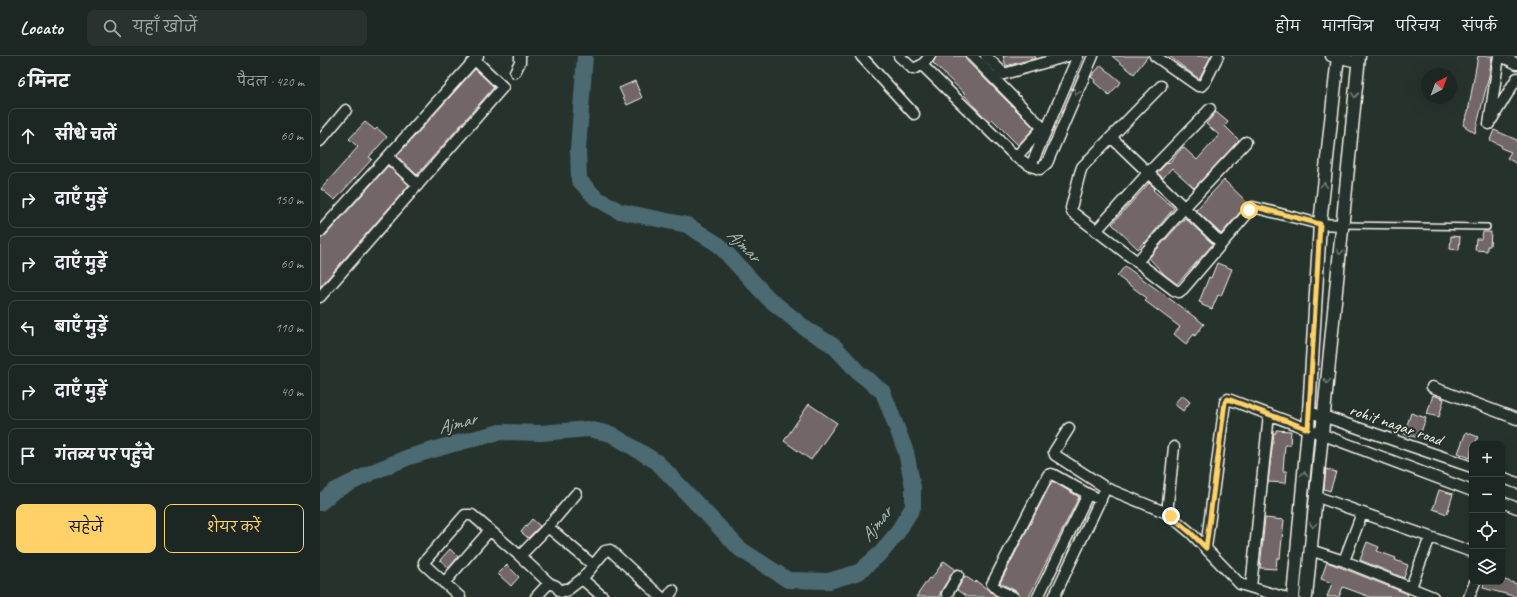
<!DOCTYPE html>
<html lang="hi">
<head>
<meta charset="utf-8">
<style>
	body { margin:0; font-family:Caveat,"Playpen Sans Deva",sans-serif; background:#29322f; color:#f1f3f6 }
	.controls { position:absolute; right:12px; bottom:12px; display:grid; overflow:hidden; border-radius:8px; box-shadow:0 4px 16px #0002 }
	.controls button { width:36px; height:36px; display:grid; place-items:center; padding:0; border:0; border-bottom:1px solid #3a4340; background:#1c2622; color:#f1f3f6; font:20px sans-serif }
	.compass { position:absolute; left:1101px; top:12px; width:36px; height:36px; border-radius:50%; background:#1c2622; box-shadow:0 4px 16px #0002; rotate:41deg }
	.stop { position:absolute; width:12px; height:12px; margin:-9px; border:3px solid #ffd166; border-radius:50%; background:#fff }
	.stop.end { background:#ffd166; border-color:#fff; box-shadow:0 1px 4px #0008 }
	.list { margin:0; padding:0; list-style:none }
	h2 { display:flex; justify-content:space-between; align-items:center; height:52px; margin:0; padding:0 16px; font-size:17px }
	h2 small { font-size:13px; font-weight:400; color:#a0a5a5 }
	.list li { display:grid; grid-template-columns:26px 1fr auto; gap:12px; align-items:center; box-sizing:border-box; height:56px; margin:0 8px 8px; padding:0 8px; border:1px solid #3a4340; border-radius:8px }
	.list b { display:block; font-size:15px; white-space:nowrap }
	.list em { font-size:13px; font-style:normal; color:#a0a5a5 }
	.actions { display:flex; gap:8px; padding:12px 16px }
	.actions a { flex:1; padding:9px 0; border:1px solid #ffd166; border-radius:8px; text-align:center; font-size:14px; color:#ffd166 }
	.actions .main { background:#ffd166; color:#111 }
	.icon { flex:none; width:22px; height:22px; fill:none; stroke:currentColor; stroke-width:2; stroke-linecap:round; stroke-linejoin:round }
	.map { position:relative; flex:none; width:1197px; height:541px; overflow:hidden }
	header { display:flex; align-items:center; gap:24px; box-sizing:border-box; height:56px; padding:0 20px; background:#1c2622; border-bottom:1px solid #3a4340 }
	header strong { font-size:19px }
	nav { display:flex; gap:22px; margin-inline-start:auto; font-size:14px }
	.search { width:280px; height:36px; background:#29322f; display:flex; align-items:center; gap:10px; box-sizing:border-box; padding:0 14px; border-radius:8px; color:#a0a5a5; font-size:15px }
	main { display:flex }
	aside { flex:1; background:#1c2622 }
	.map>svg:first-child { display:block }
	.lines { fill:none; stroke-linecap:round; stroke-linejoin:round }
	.river { stroke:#4b6b72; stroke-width:16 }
	.building { fill:#726668; stroke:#f4f1e8 }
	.service-casing { stroke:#f4f1e8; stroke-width:8 }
	.minor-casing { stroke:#f4f1e8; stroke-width:13 }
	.tertiary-casing { stroke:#f4f1e8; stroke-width:15 }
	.service { stroke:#26332d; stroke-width:5 }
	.minor { stroke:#26332d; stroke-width:10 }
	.tertiary { stroke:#26332d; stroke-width:12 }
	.oneway { stroke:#6e766e }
	.route { stroke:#ffd166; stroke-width:5 }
	.labels { text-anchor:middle; stroke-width:4; stroke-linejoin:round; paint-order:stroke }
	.street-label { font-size:17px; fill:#f4f1e8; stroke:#26332d }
	.water-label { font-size:18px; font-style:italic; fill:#b0bbb9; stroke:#26332d }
</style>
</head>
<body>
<header>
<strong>Locato</strong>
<div class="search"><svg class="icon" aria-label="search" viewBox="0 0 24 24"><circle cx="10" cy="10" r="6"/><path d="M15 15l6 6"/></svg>यहाँ खोजें</div>
<nav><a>होम</a><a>मानचित्र</a><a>परिचय</a><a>संपर्क</a></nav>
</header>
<main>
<aside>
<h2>6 मिनट<small>पैदल · 420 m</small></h2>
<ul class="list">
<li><svg class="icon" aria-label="ahead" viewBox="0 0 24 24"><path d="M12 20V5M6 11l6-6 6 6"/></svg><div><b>सीधे चलें</b></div><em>60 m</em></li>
<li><svg class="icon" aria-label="right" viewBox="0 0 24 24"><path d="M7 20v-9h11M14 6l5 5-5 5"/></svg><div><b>दाएँ मुड़ें</b></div><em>150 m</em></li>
<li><svg class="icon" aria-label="right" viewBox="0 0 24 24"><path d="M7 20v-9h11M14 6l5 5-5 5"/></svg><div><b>दाएँ मुड़ें</b></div><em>60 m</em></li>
<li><svg class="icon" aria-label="left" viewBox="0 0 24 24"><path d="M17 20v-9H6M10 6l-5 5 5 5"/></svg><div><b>बाएँ मुड़ें</b></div><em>110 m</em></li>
<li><svg class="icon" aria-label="right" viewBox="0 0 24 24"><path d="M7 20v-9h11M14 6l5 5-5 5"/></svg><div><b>दाएँ मुड़ें</b></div><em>40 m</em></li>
<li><svg class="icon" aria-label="arrive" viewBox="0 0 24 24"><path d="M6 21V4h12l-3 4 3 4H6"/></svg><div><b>गंतव्य पर पहुँचे</b></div></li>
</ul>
<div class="actions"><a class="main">सहेजें</a><a>शेयर करें</a></div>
</aside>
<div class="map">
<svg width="1197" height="541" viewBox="0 0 1197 541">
	<rect width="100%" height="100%" fill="#26332d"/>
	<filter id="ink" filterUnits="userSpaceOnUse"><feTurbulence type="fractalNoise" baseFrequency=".025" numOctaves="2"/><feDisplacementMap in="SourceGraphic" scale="8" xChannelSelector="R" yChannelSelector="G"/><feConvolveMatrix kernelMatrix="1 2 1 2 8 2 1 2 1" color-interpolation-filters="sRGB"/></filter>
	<g filter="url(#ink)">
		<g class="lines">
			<path class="river" d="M0 447 14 435 55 415 89 401 126 390 180 376 221 377 268 373 291 378 337 406 420 493 468 524 509 525 539 516 562 496 577 477 593 451V431L586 396 563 336 538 316 514 290 486 273 448 242 399 189 367 169 299 155 276 142 259 124 258 93 265 0"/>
		</g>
		<path class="building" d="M616 0H645L647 5 714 72 698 89 672 63 669 66 644 39 645 38 613 7Z
			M683 0H715L716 2 686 10Z
			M792 0H828L814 18Z
			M849 0H891L879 23Z
			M1158 0H1172L1169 20 1155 77 1143 69 1148 56Z
			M781 9 801 26 789 39 774 26 775 24 771 21Z
			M155 13 174 31 97 119 77 100Z
			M315 25 322 42 307 49 299 32Z
			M896 56 908 66 905 70 919 84 874 132 852 112 843 122 837 117 848 106 849 107 863 91 877 104 899 79 886 68Z
			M45 66 55 74 57 72 67 81 49 101 52 103 15 144 1 133 38 91 29 83Z
			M1174 74 1197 84V108L1187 102 1191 96 1181 92 1182 90 1170 84Z
			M68 110 89 129 0 231V183L5 180Z
			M904 124 928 147 901 178 876 154Z
			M829 127 835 132 833 134 854 152 825 187 824 186 818 193 792 168Z
			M865 162 893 188 857 228 845 219 829 202Z
			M1163 176H1171L1170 190H1167V195L1155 194 1156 183H1161Z
			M1131 180 1140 181 1139 194 1130 193Z
			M897 207 912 213 901 240 898 239 892 253 882 249V247L879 246 889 221 891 222Z
			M805 210 884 268 875 280 874 278 866 288 854 278 860 271 825 245 827 242 797 220Z
			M862 339 870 346 863 355 854 348Z
			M1113 339 1124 343 1119 361 1107 358Z
			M489 348 517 367 491 404 464 385Z
			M1091 357 1106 362 1099 382 1084 378Z
			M956 374 971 375 970 389H965L963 415H967L966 427 948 426 954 377H956Z
			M1146 376 1158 381 1155 388H1152L1150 402 1138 397Z
			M1006 413 1016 416 1010 435 1004 433Z
			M732 425 759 441 709 541H699L696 535 680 527Z
			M1119 434 1133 438 1127 458 1113 453Z
			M945 462 964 464 960 502H957L956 513 940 512Z
			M212 463 220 470 208 482 201 476Z
			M1047 486 1059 491 1057 495 1076 502 1075 504 1088 509 1084 522 1040 504Z
			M130 493 138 501 129 512 120 504Z
			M624 505 635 513 621 535 619 541H596L609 522 611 523Z
			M1007 506 1088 538 1087 541H1050L1023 531 1019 541H1007L1012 527 1001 523Z
			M187 509 199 521 191 530 178 518Z
			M645 520 655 527 656 525 678 541H647L637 534Z
			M1182 523 1197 528V541L1163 532 1164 526H1182Z"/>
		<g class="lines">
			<g class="service-casing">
				<path id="service" d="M1022 169 1167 171"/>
			</g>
			<g class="minor-casing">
				<path id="minor" d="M541 0 594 58
					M579 0 593 13 602 9 696 101 719 76 721 72 720 69 652 0
					M666 0 684 18
					M835 0 878 30H881L885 26 898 0
					M1011 0 1038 6
					M1181 0 1197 8
					M602 9 610 0
					M195 16 200 6V0
					M673 21 748 0
					M841 30 762 111 760 117 751 152 752 156 854 234 859 236 863 233 933 151 1000 168 1022 169
					M1172 63 1197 22
					M1169 68 1179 0
					M792 82 901 187
					M0 85 26 54
					M68 101 98 129
					M696 101 711 110 720 113 727 107 773 0
					M711 110 758 0
					M776 175 828 117 890 53
					M0 176 158 0
					M817 206 864 152 926 86
					M0 241 183 31 155 4
					M1112 331 1197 363
					M988 356 1003 360 1152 411
					M749 372 734 396 735 399 786 432 847 457 871 477 920 528 963 541
					M1182 421 1197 427
					M256 438 228 471 273 509
					M995 440 1152 496
					M1182 446 1197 452
					M847 457 854 391
					M886 492 905 346 908 343 1152 435
					M990 494 1024 505 1113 541
					M200 500 229 527
					M1024 505 1042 457
					M124 527 170 474
					M931 531 949 358
					M1091 531 1110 481
					M627 538 638 519
					M140 541 105 509 104 506 145 459H152L200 500 228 471
					M216 541 229 527 236 530 241 536 245 533 246 535 262 523
					M283 541 262 523 285 495 290 494 341 541
					M348 541 353 534
					M693 541 678 534 672 528 728 419 731 418 734 419 768 438
					M718 541 768 438 781 444
					M734 541 783 438
					M1149 541 1155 526"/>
			</g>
			<g class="tertiary-casing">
				<path id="tertiary" d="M973 541 988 373 1000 168 1018 0
					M986 541 1039 0"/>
			</g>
			<use href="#service" class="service"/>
			<use href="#minor" class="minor"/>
			<use href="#tertiary" class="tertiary"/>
		</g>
		<defs><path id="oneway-chevron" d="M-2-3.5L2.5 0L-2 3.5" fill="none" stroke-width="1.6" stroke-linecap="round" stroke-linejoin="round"/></defs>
		<g class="oneway">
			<use href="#oneway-chevron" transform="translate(757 36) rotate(113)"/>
			<use href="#oneway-chevron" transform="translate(1035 39) rotate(96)"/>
			<use href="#oneway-chevron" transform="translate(1004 129) rotate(-84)"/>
			<use href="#oneway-chevron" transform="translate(1020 196) rotate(96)"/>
			<use href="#oneway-chevron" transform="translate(1007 325) rotate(96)"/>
			<use href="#oneway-chevron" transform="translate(984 418) rotate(-85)"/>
			<use href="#oneway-chevron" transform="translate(993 469) rotate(95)"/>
		</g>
	</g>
	<g class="lines" filter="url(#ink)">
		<path class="route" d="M851 460 871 477 886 492 905 346 908 343 988 373 1000 168 936 151H933L929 154"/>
	</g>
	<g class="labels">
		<g class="street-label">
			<text transform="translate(1076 368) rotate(19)" y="6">rohit nagar road</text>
		</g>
		<g class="water-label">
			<text transform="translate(424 189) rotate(45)" y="6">Ajmar</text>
			<text transform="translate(137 367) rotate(-15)" y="6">Ajmar</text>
			<text transform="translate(556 468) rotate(-52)" y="6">Ajmar</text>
		</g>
	</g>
</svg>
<div class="controls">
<button>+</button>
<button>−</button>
<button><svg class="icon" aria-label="locate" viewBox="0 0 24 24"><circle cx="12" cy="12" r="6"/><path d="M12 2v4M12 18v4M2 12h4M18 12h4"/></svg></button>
<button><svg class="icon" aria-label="layers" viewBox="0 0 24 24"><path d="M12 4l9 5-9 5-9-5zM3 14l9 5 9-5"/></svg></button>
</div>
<svg class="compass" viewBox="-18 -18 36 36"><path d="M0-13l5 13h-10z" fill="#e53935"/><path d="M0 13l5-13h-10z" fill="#a0a5a5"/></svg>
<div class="stop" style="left:929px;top:154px"></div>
<div class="stop end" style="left:851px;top:460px"></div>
</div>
</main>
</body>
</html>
